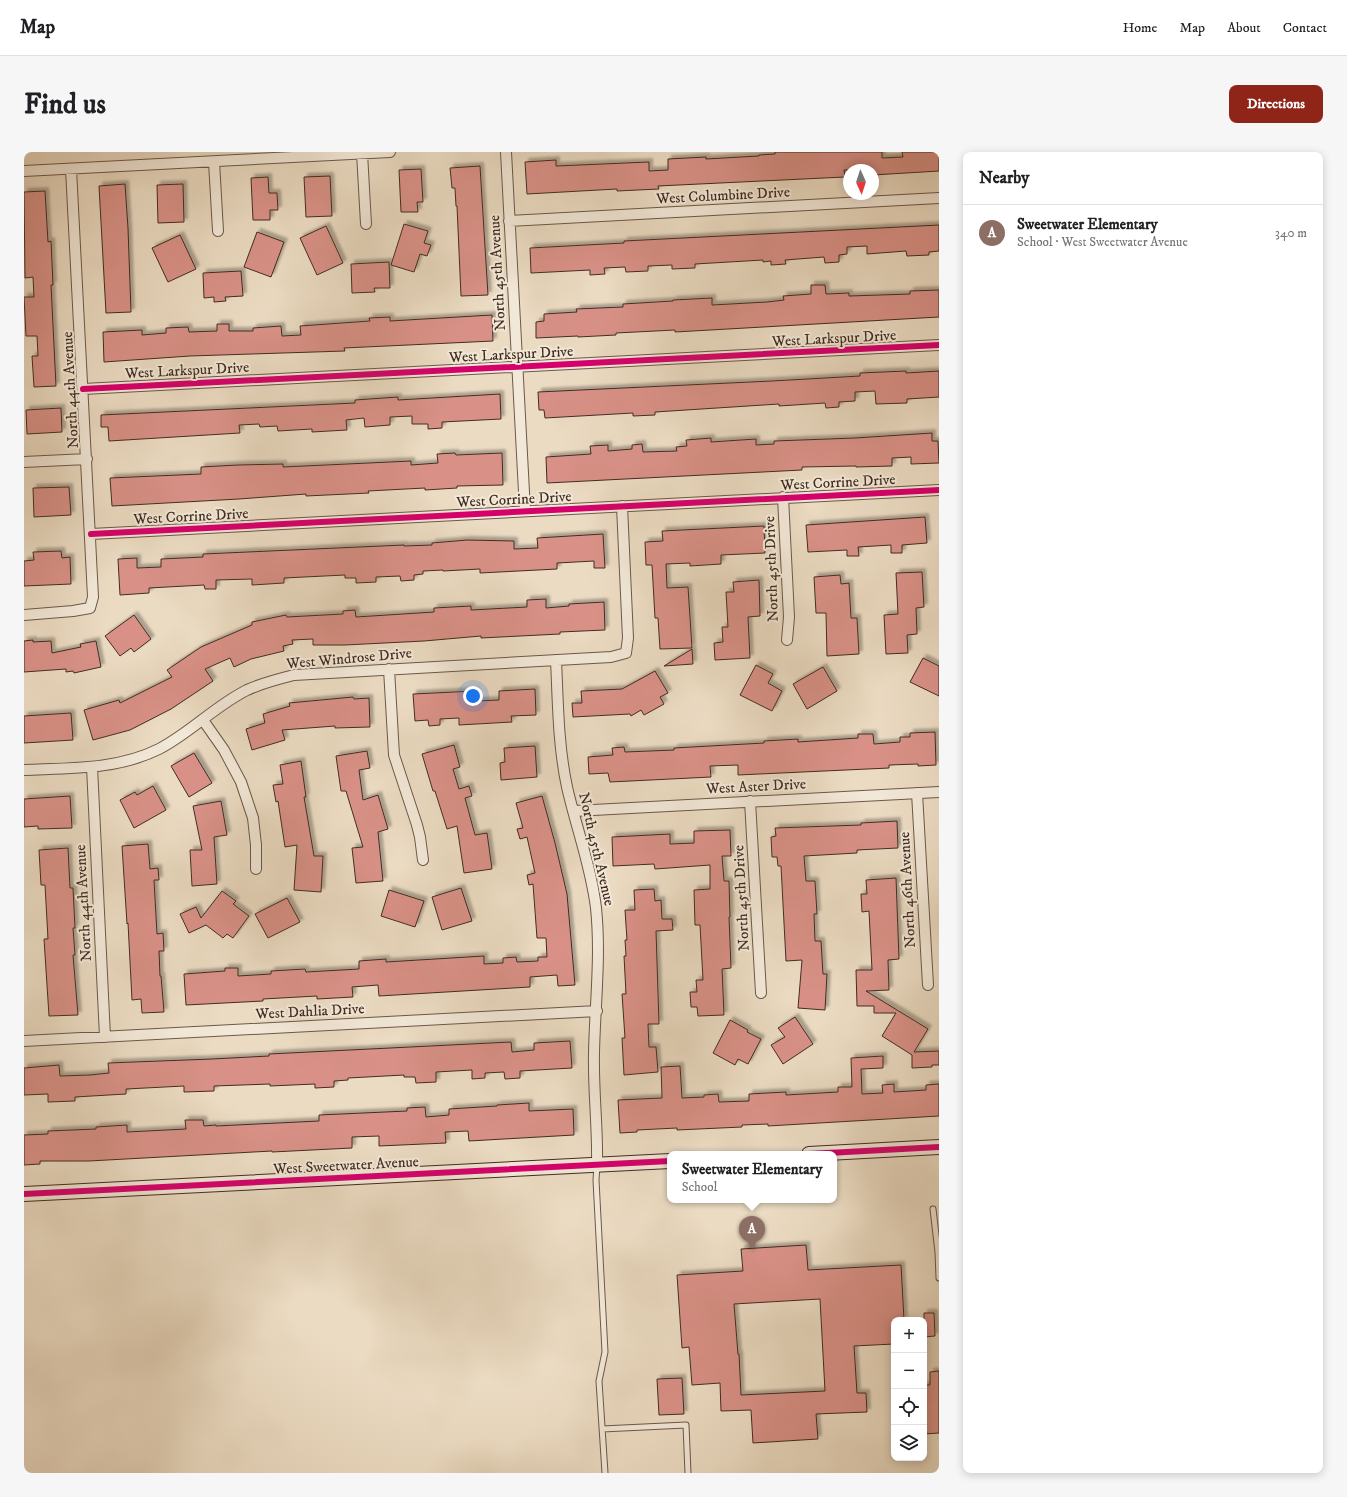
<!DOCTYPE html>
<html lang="en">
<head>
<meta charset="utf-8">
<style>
	body { margin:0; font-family:"IM FELL DW Pica",serif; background:#f6f6f6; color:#202124 }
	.controls { position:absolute; right:12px; bottom:12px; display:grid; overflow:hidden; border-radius:8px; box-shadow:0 2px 10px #0003 }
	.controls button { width:36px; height:36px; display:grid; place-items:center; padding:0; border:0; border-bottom:1px solid #e0e0e0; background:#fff; color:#202124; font:20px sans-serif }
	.compass { position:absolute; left:819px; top:12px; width:36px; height:36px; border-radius:50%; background:#fff; box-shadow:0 2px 10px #0003; rotate:177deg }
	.you { position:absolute; left:449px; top:544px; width:14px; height:14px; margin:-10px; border:3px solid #fff; border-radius:50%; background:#1a73e8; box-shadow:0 0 0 6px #1a73e833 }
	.badge { display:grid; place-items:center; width:26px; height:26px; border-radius:50%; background:#8f2418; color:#fff; font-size:13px; font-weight:700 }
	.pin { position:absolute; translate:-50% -33px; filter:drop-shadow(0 1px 2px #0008) }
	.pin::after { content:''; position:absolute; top:21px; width:14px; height:12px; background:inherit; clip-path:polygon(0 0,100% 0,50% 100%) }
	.popup { position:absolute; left:643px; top:999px; width:170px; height:52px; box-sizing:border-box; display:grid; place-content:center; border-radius:8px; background:#fff; filter:drop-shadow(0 1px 3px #0005); font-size:13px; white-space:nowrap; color:#757577 }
	.popup b { font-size:15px; color:#202124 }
	.popup::after { content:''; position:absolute; left:50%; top:100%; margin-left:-8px; border:8px solid transparent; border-top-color:#fff }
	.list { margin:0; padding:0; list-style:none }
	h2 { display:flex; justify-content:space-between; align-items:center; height:52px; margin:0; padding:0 16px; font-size:17px }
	h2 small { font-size:13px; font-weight:400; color:#757577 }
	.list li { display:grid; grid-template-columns:26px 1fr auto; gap:12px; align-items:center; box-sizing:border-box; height:56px; padding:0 16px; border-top:1px solid #e0e0e0 }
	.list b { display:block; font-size:15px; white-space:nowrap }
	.list p { margin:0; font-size:13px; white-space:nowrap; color:#757577 }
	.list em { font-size:13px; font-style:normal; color:#757577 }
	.icon { flex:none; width:22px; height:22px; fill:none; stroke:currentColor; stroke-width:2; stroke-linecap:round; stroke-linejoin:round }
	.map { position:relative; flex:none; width:915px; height:1321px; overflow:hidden; border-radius:8px }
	header { display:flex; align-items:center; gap:24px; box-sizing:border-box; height:56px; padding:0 20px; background:#fff; border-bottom:1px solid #e0e0e0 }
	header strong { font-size:19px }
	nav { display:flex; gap:22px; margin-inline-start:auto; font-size:14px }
	.intro { display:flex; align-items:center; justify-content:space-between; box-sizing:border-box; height:96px; padding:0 24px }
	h1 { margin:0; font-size:28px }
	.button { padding:10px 18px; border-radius:8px; background:#8f2418; color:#fff; font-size:14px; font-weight:700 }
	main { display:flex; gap:24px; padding:0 24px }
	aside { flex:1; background:#fff; border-radius:8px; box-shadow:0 2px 10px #0003 }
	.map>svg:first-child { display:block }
	.building { fill:#d99187; stroke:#422c22; fill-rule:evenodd; filter:url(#shadow) }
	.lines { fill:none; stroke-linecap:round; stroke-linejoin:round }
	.lane-casing { stroke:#6c584a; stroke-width:7 }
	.street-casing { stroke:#6c584a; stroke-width:12 }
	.secondary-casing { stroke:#422c22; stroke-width:16 }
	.lane { stroke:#f2e8d7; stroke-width:5 }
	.street { stroke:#f2e8d7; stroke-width:10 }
	.secondary { stroke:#f2e8d7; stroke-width:14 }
	.cycleway-casing { stroke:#f2e8d7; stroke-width:8 }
	.cycleway { stroke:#d6006c; stroke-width:6 }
	.labels { text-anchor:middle; stroke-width:4; stroke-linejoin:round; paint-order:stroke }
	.street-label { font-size:15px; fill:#422c22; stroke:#f2e8d7 }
</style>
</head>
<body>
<header>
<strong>Map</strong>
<nav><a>Home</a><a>Map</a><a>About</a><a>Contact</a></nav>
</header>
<div class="intro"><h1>Find us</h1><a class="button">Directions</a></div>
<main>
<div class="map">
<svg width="915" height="1321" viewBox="0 0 915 1321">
	<defs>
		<filter id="shadow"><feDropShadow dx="3.5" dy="-3.5" stdDeviation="1" flood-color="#0004"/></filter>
	</defs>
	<rect width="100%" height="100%" fill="#ebdbc2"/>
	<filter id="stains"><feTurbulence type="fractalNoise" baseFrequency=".005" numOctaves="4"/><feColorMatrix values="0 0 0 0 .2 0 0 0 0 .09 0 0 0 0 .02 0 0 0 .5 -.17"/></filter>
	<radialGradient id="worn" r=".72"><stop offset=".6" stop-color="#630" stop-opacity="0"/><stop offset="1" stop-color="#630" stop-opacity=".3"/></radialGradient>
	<path class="building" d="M751 0H858V6L879 5 878 0H915V19L849 23V18H820L821 25 634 34 635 37 593 39V37L503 42 501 10 532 8V14L625 10V19L644 18V7L682 5V7L735 4V3L751 2Z
		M456 14 464 143 437 144 433 54H432L431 36H428L426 16Z
		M397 17 399 50H393L394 60H377L375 18Z
		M306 24 308 64 282 65 280 25Z
		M244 25 245 41H253L254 58H246V68H229L227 26Z
		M101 32 104 76 107 160 82 161 75 34Z
		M159 32 160 70 134 71 133 33Z
		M21 39 24 90 27 89 29 133H27L32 234 10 235 8 204H14L13 184H2L0 145H10L9 125 1 126 0 40Z
		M380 72 404 79 400 91 407 93 403 104 396 102 390 120 367 113Z
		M915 73V99L905 100V103L883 104 882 99 843 102V94L823 95V102L815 103V110L801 111 800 105 761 108 762 112 747 113V109L739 110V108L671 112V116L648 117V113L624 114V119L602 120 601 115 580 116 581 122 566 123V118L507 121 506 96 600 91V89Z
		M302 74 319 111 293 123 276 86Z
		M233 80 260 90 247 125 220 115Z
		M156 83 172 117 144 130 128 96Z
		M365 110 366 136H350L351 140 328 141 327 112Z
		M217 119 219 144 201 145 202 149 190 150V145L180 146 179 121Z
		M787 133H801L802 142 825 141V144L886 142V139L915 138V165L651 180V178L592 181V183L554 185V184L512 186V170L520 169V162L553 160 552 157 599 155V152L649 149V148L688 146V153L743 150 760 148 759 144 787 142Z
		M468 163 469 189 320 196 321 199 166 204 80 210 79 180 118 178V183L142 181V176L164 175 165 180 193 179V172H205V179H229V176L257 174 258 184 277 183 276 174 346 169 345 166 366 165V169Z
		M882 219V221L915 219V245L883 247V251L852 252 851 239 831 240V249L815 250V255L802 256 801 251 755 254V252L631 260V263L609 264V261L521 266 520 258H515L514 240 748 229 836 224V221Z
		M476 242 477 267 418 270V276L404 277V272H388V264L366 265V273L341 275 340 266 322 268 323 278 288 280V277L254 279 253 274 236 275 235 272 215 273 216 281 85 289 84 275H77V263L331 251V248L374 245V248Z
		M37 256 38 280 3 282 2 258Z
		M908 281V289H914L915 311 887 312V305L868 306V314L832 315V314L778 315V318L523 331 522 305 567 302 566 294 584 293V299L608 297V293L618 292 619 300 653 299 652 295 663 294 662 288 687 286V290L732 287V293L750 292V289L831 286Z
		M431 301 432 303 478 301 479 333 433 334V336L401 338V336L344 339 345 341 282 344V342L215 347 88 354 86 326 177 322V315L214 313 259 312V315L387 309V313L414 311 413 302Z
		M45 335 47 363 10 365 9 336Z
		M901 365 903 391 878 393V401H867V393L834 395 835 404H823V398L784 400 782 373Z
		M740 374 741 401 697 403V412L666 414V411L642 412 643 436 664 435 668 496 636 497 634 466H631L628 413H622L621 390 639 389 638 379Z
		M579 382 581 416H570V409L533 411V417L456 421V417L419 419V418L399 419V422L390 423V428L377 429 376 424 352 425V430L332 431V426H321V423L260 426V431L228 433V427L192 428V437H181L180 433 125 436V441L96 443 94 407 113 406V416L137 415V407L179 405V402L380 393V394L408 393V391L443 388 490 389V397L514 396 513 386Z
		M37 399 38 406 46 405 47 432 0 434V409L10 408 9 400Z
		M898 420 900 455 892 456 893 482 883 483 884 501 862 502 860 463 874 462 872 421Z
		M816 423 817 432 825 431 827 466H833L835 502 803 504 802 461H792L790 425Z
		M735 428 736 464 724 465 726 506 691 508 690 491 699 490 698 475H704L702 440H710L709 430Z
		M522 447V456L545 454V452L580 450 581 478 536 480V482L457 486V484L400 489 321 493H289V487L268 488 269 492 259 494 260 499 227 507 210 515 206 506 181 517 189 529 147 557 106 578 69 588 60 558 95 548 96 551 148 525 143 518 177 495 228 473V470L262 463 263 465 319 462V459L331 458 332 465 410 460V456L447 454V458L503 455V448Z
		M110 463 127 487 110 500 107 496 96 504 81 484Z
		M9 488V490L27 489 28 501 57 495 56 492 72 489 77 515 50 521 49 519 42 520V517L0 520V489Z
		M668 497 669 512 640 514Z
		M899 506 915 514V544L886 530Z
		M732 513 749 522 744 531 758 539 748 559 716 543Z
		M799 515 813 539 783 557 769 532Z
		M631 519 644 541 636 545 640 552 620 563 617 558 607 564 606 562 549 565 548 551H558L557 539 598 537Z
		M511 537 512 563 487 564 488 570 435 573V566L416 567V573L405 574 404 568 391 569 389 542 451 539 452 549 475 548V539Z
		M329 545 330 547 345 546 346 575 311 576V574L258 578 261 588 228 598 222 577 241 571 239 562 266 554 265 551Z
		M47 561 49 588 0 591V564Z
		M911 580 912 613 894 614V612L865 613V616L714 623V613L686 614 687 625 586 630 584 621 565 622 564 605 589 603 588 596 600 595 601 600 650 598V596L740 591V589L774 587V590L834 586V582H849L850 592 876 590V585H886V581Z
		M430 593 436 615 429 617 435 637 445 634 448 644 441 646 451 683 463 681 468 717 440 721 433 674 423 677 411 639H409L398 602Z
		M511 594 513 625 477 628 476 611 481 610 480 596Z
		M343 599 346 616 335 618 339 648 354 643 364 677 354 680 359 729 332 731 328 696 339 695 322 639H317L312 604Z
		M170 601 188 631 165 645 147 614Z
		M277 609 282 645H280L290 704H299L297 740 270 738 273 693 261 695 254 649 252 650 249 633 259 632 256 613Z
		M129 634 142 658 110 676 96 648 111 640 113 643Z
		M46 644 48 676 14 677V674L0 675V647Z
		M518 644 531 691 543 742 551 833 534 834 533 823 506 825V835L355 844 354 833 328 835 329 845 293 847V844L239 847V849L162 853 160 822 201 819V816H214V824L247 822V819L281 817 282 820 335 817V809L362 807V810L460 804V812L479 811V806L492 805 493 810 514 809V805H523L522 786H513L509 732 505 733 503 723 511 721 503 685 496 687 493 677 499 676 492 651Z
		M197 649 203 683 190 685 193 732 168 734 166 698H178L169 654Z
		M873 669 874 696 833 698V701L780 704 782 729H791L793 762H790L791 789H797L799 822H803L801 858 774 856 778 808 762 809 757 714H754L753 705H748L747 685 752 684 751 676 837 673V671Z
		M706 678 707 704H698L700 729H705L706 765H705L707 816 698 817 700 863 674 864 673 855H667L666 840H673L672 828H679L676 773H671L670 738 686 737V713L631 717 630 712 589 714 588 685 646 682V692L670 691V679Z
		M124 692 126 717 134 716 135 728H130L133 782 139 781 140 799H135L136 824H137L140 860 118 861 117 847 108 848 104 771 103 772 98 694Z
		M44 696 46 736H49L51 776H49L51 803H49L54 863 25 864 20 787H24L21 733H17L15 698Z
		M872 726 875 807 864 808 865 838 842 839 904 877 890 900 915 899V913H908V915L888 916V903L858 884 872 861H850V854H833L832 818H848L845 759 838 760 837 742H843L842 728Z
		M437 736 448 769 418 778 408 745Z
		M630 737 631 749 637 748 638 767H648L649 778 632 779 635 872H624L625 895H632L634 920 600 923 598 886H601L598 842H602L600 804H602L601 788H603L601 758H611L610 738Z
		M365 738 400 749 391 775 357 764Z
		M198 739 212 749 209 752 225 764 209 786 203 782 199 786 182 773 165 781 156 762 172 755 177 766Z
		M263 746 276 770 244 786 231 762Z
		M771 865 789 892 759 912 747 893 761 885 754 876Z
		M706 868 724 878 723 880 737 887 724 912 714 907 711 913 689 901Z
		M546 889 548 916 496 919V926L481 927 480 920 461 921V926L448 927V918L412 920V930L392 931 391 925H380V923L324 926V928L310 929V935L291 936V932L246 934V932L190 934V939L160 940V934L102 937V942L51 945V949L24 950V942L0 943V916L35 913 36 924 66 923 85 921 84 911 188 907 245 904V902L487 890 488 900 510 898V891Z
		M859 904V916L837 917 838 942 859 941 858 933 870 932V940L902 938V933L915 932V964L744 974V972L718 973V975L653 978V976L613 978V980L596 981 594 948 638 946 637 915 656 914 658 946 680 945V943L694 942 695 950 725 949V942L762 940V943L814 940V935H828L827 906Z
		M505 951V959L549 957 550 983 445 989 444 979 421 980 422 991 355 994V984L328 985V996L248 1000V999L65 1009H16V1012L0 1013V983L24 982V979L72 977V975L103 973V980L162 977 161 968H179L180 974 192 973V974L295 969V963L383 959V956L401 955 402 965 425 963V957L473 954V953Z
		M782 1093 784 1118 877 1113 880 1168H870V1192L830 1194 833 1241H842L843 1260 792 1262 794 1287 729 1291 727 1258 697 1259 696 1231 668 1233 665 1195 658 1196 653 1123 719 1119 717 1097ZM796 1147 801 1239 717 1243 715 1202H714L710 1152Z
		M900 1161H910L911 1184 900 1185Z
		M915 1219V1281L900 1282V1233H906V1220Z
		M658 1226 660 1262 635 1263 633 1227Z"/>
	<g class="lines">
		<g class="lane-casing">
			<path id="lane" d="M573 1014 572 1028 581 1200 575 1229 581 1321
				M909 1057 914 1100 915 1126
				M578 1277 662 1273 664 1321"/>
		</g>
		<g class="street-casing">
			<path id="street" d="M482 0 501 359
				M338 1 342 72
				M190 10 194 79
				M0 19 366 0
				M485 69 915 46
				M59 237 915 193
				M0 310 63 307
				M759 345 765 465 763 488
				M67 382 915 338
				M0 463 49 459 66 456 69 445 47 17
				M532 508C534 550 534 593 543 635 552 675 567 714 572 756 577 804 571 852 570 901 569 938 574 976 573 1013
				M365 517 370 603 393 673 396 685 399 708
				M179 568 200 598 217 630 229 666 232 693V717
				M68 615 81 885
				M0 618C45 616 93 618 135 597 166 581 191 554 223 538 238 531 254 527 270 523L587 505 602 501 604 486 598 354
				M893 641 904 833
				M726 649 737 841
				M550 659 915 640
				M0 889 573 859"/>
		</g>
		<g class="secondary-casing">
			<path id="secondary" d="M785 1002 915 995
				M0 1042 646 1009"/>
		</g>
		<use href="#lane" class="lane"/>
		<use href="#street" class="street"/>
		<use href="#secondary" class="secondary"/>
		<g class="cycleway-casing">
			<path id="cycleway" d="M59 237 915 193
				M67 382 915 338
				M785 1002 915 995
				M0 1042 646 1009"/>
		</g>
		<use href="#cycleway" class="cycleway"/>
	</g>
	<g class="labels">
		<g class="street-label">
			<text transform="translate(699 43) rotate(-3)" y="5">West Columbine Drive</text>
			<text transform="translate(473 121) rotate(-93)" y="5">North 45th Avenue</text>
			<text transform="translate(810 186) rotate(-3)" y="5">West Larkspur Drive</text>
			<text transform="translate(487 202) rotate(-3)" y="5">West Larkspur Drive</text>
			<text transform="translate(163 218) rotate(-3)" y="5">West Larkspur Drive</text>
			<text transform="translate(46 238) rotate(-93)" y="5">North 44th Avenue</text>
			<text transform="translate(814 330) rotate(-3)" y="5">West Corrine Drive</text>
			<text transform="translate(490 347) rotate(-3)" y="5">West Corrine Drive</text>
			<text transform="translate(167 364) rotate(-3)" y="5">West Corrine Drive</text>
			<text transform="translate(747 417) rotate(-92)" y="5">North 45th Drive</text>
			<text transform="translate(325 506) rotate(-5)" y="5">West Windrose Drive</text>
			<text transform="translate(732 634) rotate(-3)" y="5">West Aster Drive</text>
			<text transform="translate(573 697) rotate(77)" y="5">North 45th Avenue</text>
			<text transform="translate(883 738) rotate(-93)" y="5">North 46th Avenue</text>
			<text transform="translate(717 746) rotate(-93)" y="5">North 45th Drive</text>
			<text transform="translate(59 751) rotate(-93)" y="5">North 44th Avenue</text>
			<text transform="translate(286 859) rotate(-3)" y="5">West Dahlia Drive</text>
			<text transform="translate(322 1013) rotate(-3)" y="5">West Sweetwater Avenue</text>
		</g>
	</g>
	<rect width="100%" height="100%" filter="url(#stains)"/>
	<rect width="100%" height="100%" fill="url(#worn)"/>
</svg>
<div class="controls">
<button>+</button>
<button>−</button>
<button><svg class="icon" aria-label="locate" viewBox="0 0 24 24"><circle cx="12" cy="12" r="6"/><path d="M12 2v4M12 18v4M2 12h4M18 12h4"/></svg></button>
<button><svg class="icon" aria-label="layers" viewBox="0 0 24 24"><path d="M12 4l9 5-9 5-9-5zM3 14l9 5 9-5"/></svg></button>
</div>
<svg class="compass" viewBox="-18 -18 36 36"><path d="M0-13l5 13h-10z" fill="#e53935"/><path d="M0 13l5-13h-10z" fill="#757577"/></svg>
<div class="you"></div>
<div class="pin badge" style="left:728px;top:1097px;background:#8d6e63">A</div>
<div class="popup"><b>Sweetwater Elementary</b>School</div>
</div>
<aside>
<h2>Nearby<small></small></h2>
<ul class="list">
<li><span class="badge" style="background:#8d6e63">A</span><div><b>Sweetwater Elementary</b><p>School · West Sweetwater Avenue</p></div><em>340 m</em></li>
</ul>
</aside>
</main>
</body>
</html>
